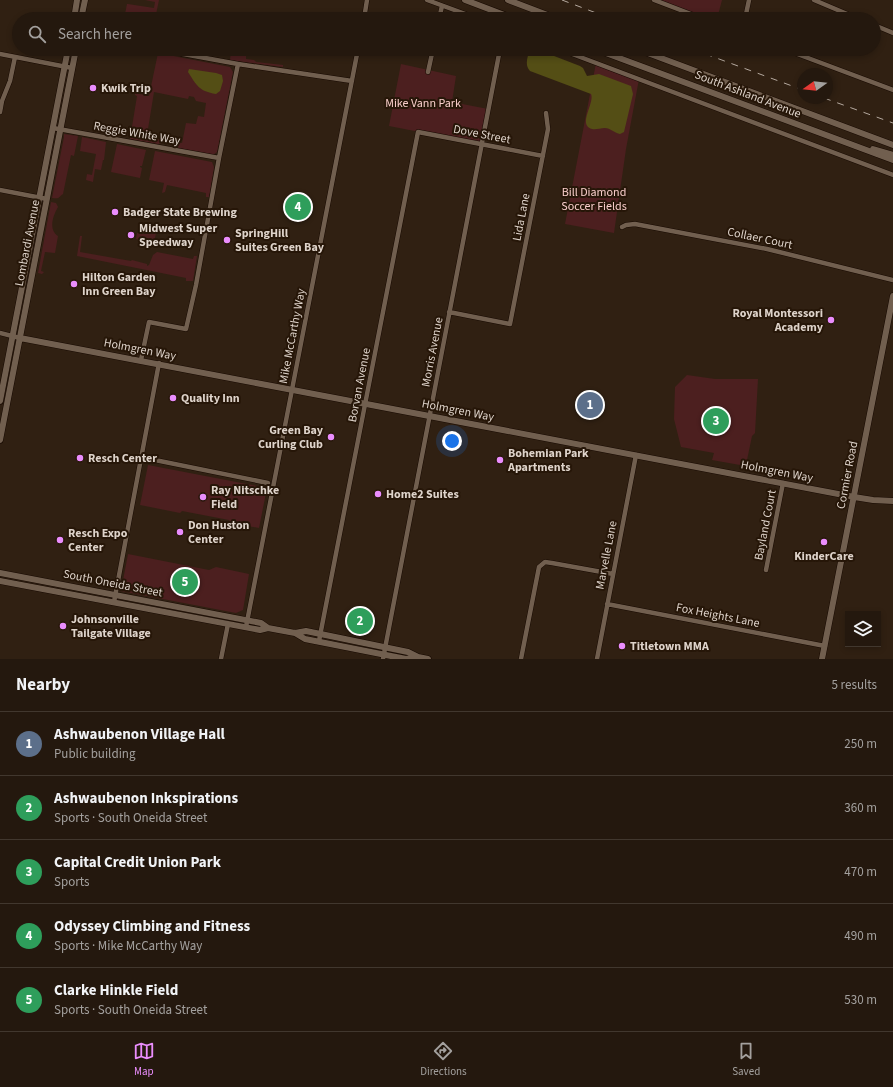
<!DOCTYPE html>
<html lang="en">
<head>
<meta charset="utf-8">
<style>
	body { margin:0; font-family:"Source Sans 3",sans-serif; background:#2c2117; color:#f1f3f6 }
	.controls { position:absolute; right:12px; bottom:12px; display:grid; overflow:hidden; border-radius:0px; box-shadow:0 2px 6px #0003 }
	.controls button { width:36px; height:36px; display:grid; place-items:center; padding:0; border:0; border-bottom:1px solid #41372e; background:#24180e; color:#f1f3f6; font:20px sans-serif }
	.compass { position:absolute; left:797px; top:68px; width:36px; height:36px; border-radius:50%; background:#24180e; box-shadow:0 2px 6px #0003; rotate:255deg }
	.you { position:absolute; left:452px; top:441px; width:14px; height:14px; margin:-10px; border:3px solid #fff; border-radius:50%; background:#1a73e8; box-shadow:0 0 0 6px #1a73e833 }
	.badge { display:grid; place-items:center; width:26px; height:26px; border-radius:50%; background:#ea8dfd; color:#fff; font-size:13px; font-weight:700 }
	.pin { position:absolute; translate:-50% -50%; border:2px solid #fff; box-shadow:0 1px 4px #0006 }
	.list { margin:0; padding:0; list-style:none }
	h2 { display:flex; justify-content:space-between; align-items:center; height:52px; margin:0; padding:0 16px; font-size:17px }
	h2 small { font-size:13px; font-weight:400; color:#a3a09e }
	.list li { display:grid; grid-template-columns:26px 1fr auto; gap:12px; align-items:center; box-sizing:border-box; height:64px; padding:0 16px; border-top:1px solid #41372e }
	.list b { display:block; font-size:15px; white-space:nowrap }
	.list p { margin:0; font-size:13px; white-space:nowrap; color:#a3a09e }
	.list em { font-size:13px; font-style:normal; color:#a3a09e }
	.icon { flex:none; width:22px; height:22px; fill:none; stroke:currentColor; stroke-width:2; stroke-linecap:round; stroke-linejoin:round }
	.map { position:relative; flex:none; width:893px; height:659px; overflow:hidden }
	.search { position:absolute; background:#24180e; box-shadow:0 2px 6px #0003; left:12px; right:12px; top:12px; height:44px; display:flex; align-items:center; gap:10px; box-sizing:border-box; padding:0 14px; border-radius:22px; color:#a3a09e; font-size:15px }
	.sheet { height:372px; background:#24180e }
	nav { display:flex; justify-content:space-around; align-items:center; box-sizing:border-box; height:56px; border-top:1px solid #41372e; background:#24180e; font-size:11px; color:#a3a09e }
	nav a { display:grid; justify-items:center; gap:2px }
	nav .on { color:#ea8dfd }
	.map>svg:first-child { display:block }
	.green { fill:#4c1f1f }
	.water { fill:#544e15 }
	.lines { fill:none; stroke-linecap:round; stroke-linejoin:round }
	.street-casing { stroke:#170900; stroke-width:5.5 }
	.secondary-casing { stroke:#170900; stroke-width:7 }
	.street { stroke:#715f4f; stroke-width:4.5 }
	.secondary { stroke:#715f4f; stroke-width:6 }
	.rail { stroke:#b5a99f; stroke-width:1; stroke-dasharray:7 7; stroke-linecap:butt }
	.poi-dot { fill:#ea8dfd; stroke:#261608; stroke-width:1.5 }
	.labels { text-anchor:middle; stroke-width:4; stroke-linejoin:round; paint-order:stroke }
	.poi-label { font-size:12px; font-weight:bold; fill:#ded3ca; stroke:#261608; text-anchor:start }
	.street-label { font-size:12px; fill:#ded3ca; stroke:#261608 }
	.park-label { font-size:12px; fill:#f9cecb; stroke:#261608 }
</style>
</head>
<body>
<div class="map">
<svg width="893" height="659" viewBox="0 0 893 659">
	<rect width="100%" height="100%" fill="#302012"/>
	<path class="green" d="M145 0H159L155 19H124L127 4H128L154 8 155 2Z
		M654 0H722L717 19H704Z
		M243 49H249L246 55V59L254 60 256 62 283 65V67L230 60 231 52 232 55 238 56 239 54H243Z
		M158 53 230 67 233 72 217 152 213 155 178 148V142L182 143 186 123 196 124 198 116 204 117 206 103 196 101 194 97 189 96 188 99 154 92 148 129 152 130 151 138 162 140V143L158 144 130 139 137 96 135 95V93L149 96Z
		M596 63 639 79 626 149 614 233 565 224Z
		M401 64 456 76 452 102 488 109 481 144 389 126Z
		M64 134 78 136 74 156 71 155 63 194C58 197 61 199 52 198L64 137Z
		M82 137 106 142 104 160H103L101 170 95 169 93 182 86 180 87 174 92 175 96 154 80 151Z
		M117 144 146 150 142 166H140V167L142 168 140 178 111 172Z
		M155 151 212 162 214 167 209 197H206V193L167 185 165 192 162 193 164 183 149 180Z
		M293 200 304 202 302 222 289 220Z
		M51 202 56 203 58 207C53 216 48 229 58 236L55 253 45 252 41 271 44 272 42 274 38 273Z
		M147 227 157 228 154 243 148 244 136 239 137 233 145 234 147 231Z
		M80 236H82L80 252 131 261 132 260 147 264V266L149 265 153 255 157 252 193 259 194 256H197L193 281H186V278L77 256Z
		M687 375 715 379H758L755 433 752 436 747 460 741 459 740 465 712 460 714 453 681 447 674 419 675 387Z
		M148 465 267 488 259 528 231 523 229 520 182 511 180 513 140 505Z
		M128 554 209 570 216 567 249 574 243 610 236 613 121 591Z"/>
	<path class="water" d="M530 49H536L580 66 583 68 587 76 599 74 631 86 633 94 624 132 620 134C615 133 610 128 605 128 600 128 596 130 592 129 577 125 595 103 591 94L530 71C524 65 528 56 530 49Z
		M189 69 216 73 222 75 223 81 220 91 216 94C199 91 197 86 188 72Z"/>
	<g class="lines">
		<g class="street-casing">
			<path id="street" d="M427 0 479 19
				M654 0 704 19
				M814 0 859 19
				M364 19 367 0
				M439 19 442 6
				M745 19 749 0
				M874 25 893 33
				M156 49 238 64 352 81
				M559 49 893 175
				M784 49 893 90
				M0 54 72 68
				M428 72 433 49
				M0 112 2 101 10 81 15 57
				M53 128 219 158
				M0 190 47 199
				M622 227 626 225 635 224 767 249 893 280
				M449 312 510 324 548 129 546 113
				M0 333 20 338
				M141 360 149 322 186 329 196 285 219 158 238 64
				M146 460H149L150 459 268 483
				M766 570 783 483
				M114 602 159 363
				M607 604 825 646
				M246 627 358 49
				M319 641 418 132 543 156
				M221 659 228 624
				M383 659 500 49
				M521 659 539 567 545 562 552 563 613 574
				M597 659 636 455"/>
		</g>
		<g class="secondary-casing">
			<path id="secondary" d="M465 0 515 19
				M508 0 558 19
				M74 19 77 0
				M81 19 85 0
				M595 49 893 160
				M637 49 893 145
				M873 149 893 155
				M20 338 854 497 873 500 893 501
				M0 401 68 49
				M0 440 76 49
				M0 573 261 623 268 628
				M0 581 260 630 268 628 295 633 306 631 408 652 418 657
				M295 633 305 639 406 659 418 657 428 659
				M822 659 893 296"/>
		</g>
		<use href="#street" class="street"/>
		<use href="#secondary" class="secondary"/>
		<path class="rail" d="M562 0 612 19
			M692 49 803 90
			M824 98 893 123"/>
	</g>
	<g class="poi-dot">
		<circle cx="93" cy="88" r="4"/>
		<circle cx="115" cy="212" r="4"/>
		<circle cx="131" cy="235" r="4"/>
		<circle cx="227" cy="240" r="4"/>
		<circle cx="74" cy="284" r="4"/>
		<circle cx="831" cy="320" r="4"/>
		<circle cx="173" cy="398" r="4"/>
		<circle cx="331" cy="437" r="4"/>
		<circle cx="80" cy="458" r="4"/>
		<circle cx="500" cy="460" r="4"/>
		<circle cx="378" cy="494" r="4"/>
		<circle cx="203" cy="497" r="4"/>
		<circle cx="180" cy="532" r="4"/>
		<circle cx="60" cy="540" r="4"/>
		<circle cx="824" cy="542" r="4"/>
		<circle cx="63" cy="626" r="4"/>
		<circle cx="622" cy="646" r="4"/>
	</g>
	<g class="labels">
		<g class="poi-label">
			<text x="101" y="92">Kwik Trip</text>
			<text x="123" y="216">Badger State Brewing</text>
			<text x="139" y="232">Midwest Super<tspan x="139" dy="14">Speedway</tspan></text>
			<text x="235" y="237">SpringHill<tspan x="235" dy="14">Suites Green Bay</tspan></text>
			<text x="82" y="281">Hilton Garden<tspan x="82" dy="14">Inn Green Bay</tspan></text>
			<text x="823" y="317" text-anchor="end">Royal Montessori<tspan x="823" dy="14">Academy</tspan></text>
			<text x="181" y="402">Quality Inn</text>
			<text x="323" y="434" text-anchor="end">Green Bay<tspan x="323" dy="14">Curling Club</tspan></text>
			<text x="508" y="457">Bohemian Park<tspan x="508" dy="14">Apartments</tspan></text>
			<text x="88" y="462">Resch Center</text>
			<text x="211" y="494">Ray Nitschke<tspan x="211" dy="14">Field</tspan></text>
			<text x="386" y="498">Home2 Suites</text>
			<text x="188" y="529">Don Huston<tspan x="188" dy="14">Center</tspan></text>
			<text x="68" y="537">Resch Expo<tspan x="68" dy="14">Center</tspan></text>
			<text x="824" y="560" text-anchor="middle">KinderCare</text>
			<text x="71" y="623">Johnsonville<tspan x="71" dy="14">Tailgate Village</tspan></text>
			<text x="630" y="650">Titletown MMA</text>
		</g>
		<g class="street-label">
			<text transform="translate(748 94) rotate(21)" y="4">South Ashland Avenue</text>
			<text transform="translate(137 133) rotate(10)" y="4">Reggie White Way</text>
			<text transform="translate(482 134) rotate(11)" y="4">Dove Street</text>
			<text transform="translate(521 217) rotate(-79)" y="4">Lida Lane</text>
			<text transform="translate(760 238) rotate(12)" y="4">Collaer Court</text>
			<text transform="translate(27 243) rotate(-79)" y="4">Lombardi Avenue</text>
			<text transform="translate(292 336) rotate(-79)" y="4">Mike McCarthy Way</text>
			<text transform="translate(140 349) rotate(11)" y="4">Holmgren Way</text>
			<text transform="translate(432 352) rotate(-79)" y="4">Morris Avenue</text>
			<text transform="translate(359 385) rotate(-79)" y="4">Borvan Avenue</text>
			<text transform="translate(458 410) rotate(11)" y="4">Holmgren Way</text>
			<text transform="translate(777 471) rotate(11)" y="4">Holmgren Way</text>
			<text transform="translate(847 475) rotate(-79)" y="4">Cormier Road</text>
			<text transform="translate(765 525) rotate(-79)" y="4">Bayland Court</text>
			<text transform="translate(606 555) rotate(-79)" y="4">Marvelle Lane</text>
			<text transform="translate(113 583) rotate(11)" y="4">South Oneida Street</text>
			<text transform="translate(718 615) rotate(11)" y="4">Fox Heights Lane</text>
		</g>
		<g class="park-label">
			<text x="423" y="107">Mike Vann Park</text>
			<text x="594" y="196">Bill Diamond<tspan x="594" dy="14">Soccer Fields</tspan></text>
		</g>
	</g>
</svg>
<div class="controls">
<button><svg class="icon" aria-label="layers" viewBox="0 0 24 24"><path d="M12 4l9 5-9 5-9-5zM3 14l9 5 9-5"/></svg></button>
</div>
<svg class="compass" viewBox="-18 -18 36 36"><path d="M0-13l5 13h-10z" fill="#e53935"/><path d="M0 13l5-13h-10z" fill="#a3a09e"/></svg>
<div class="you"></div>
<div class="pin badge" style="left:590px;top:405px;background:#5c6f8a">1</div>
<div class="pin badge" style="left:360px;top:621px;background:#2e9e5b">2</div>
<div class="pin badge" style="left:716px;top:421px;background:#2e9e5b">3</div>
<div class="pin badge" style="left:298px;top:207px;background:#2e9e5b">4</div>
<div class="pin badge" style="left:185px;top:582px;background:#2e9e5b">5</div>
<div class="search"><svg class="icon" aria-label="search" viewBox="0 0 24 24"><circle cx="10" cy="10" r="6"/><path d="M15 15l6 6"/></svg>Search here</div>
</div>
<section class="sheet">
<h2>Nearby<small>5 results</small></h2>
<ul class="list">
<li><span class="badge" style="background:#5c6f8a">1</span><div><b>Ashwaubenon Village Hall</b><p>Public building</p></div><em>250 m</em></li>
<li><span class="badge" style="background:#2e9e5b">2</span><div><b>Ashwaubenon Inkspirations</b><p>Sports · South Oneida Street</p></div><em>360 m</em></li>
<li><span class="badge" style="background:#2e9e5b">3</span><div><b>Capital Credit Union Park</b><p>Sports</p></div><em>470 m</em></li>
<li><span class="badge" style="background:#2e9e5b">4</span><div><b>Odyssey Climbing and Fitness</b><p>Sports · Mike McCarthy Way</p></div><em>490 m</em></li>
<li><span class="badge" style="background:#2e9e5b">5</span><div><b>Clarke Hinkle Field</b><p>Sports · South Oneida Street</p></div><em>530 m</em></li>
</ul>
</section>
<nav>
<a class="on"><svg class="icon" aria-label="map" viewBox="0 0 24 24"><path d="M3 6l6-2 6 2 6-2v14l-6 2-6-2-6 2zM9 4v14M15 6v14"/></svg>Map</a>
<a><svg class="icon" aria-label="directions" viewBox="0 0 24 24"><path d="M12 3l9 9-9 9-9-9zM9 14v-3h6M13 9l2 2-2 2"/></svg>Directions</a>
<a><svg class="icon" aria-label="saved" viewBox="0 0 24 24"><path d="M7 4h10v16l-5-4-5 4z"/></svg>Saved</a>
</nav>
</body>
</html>
